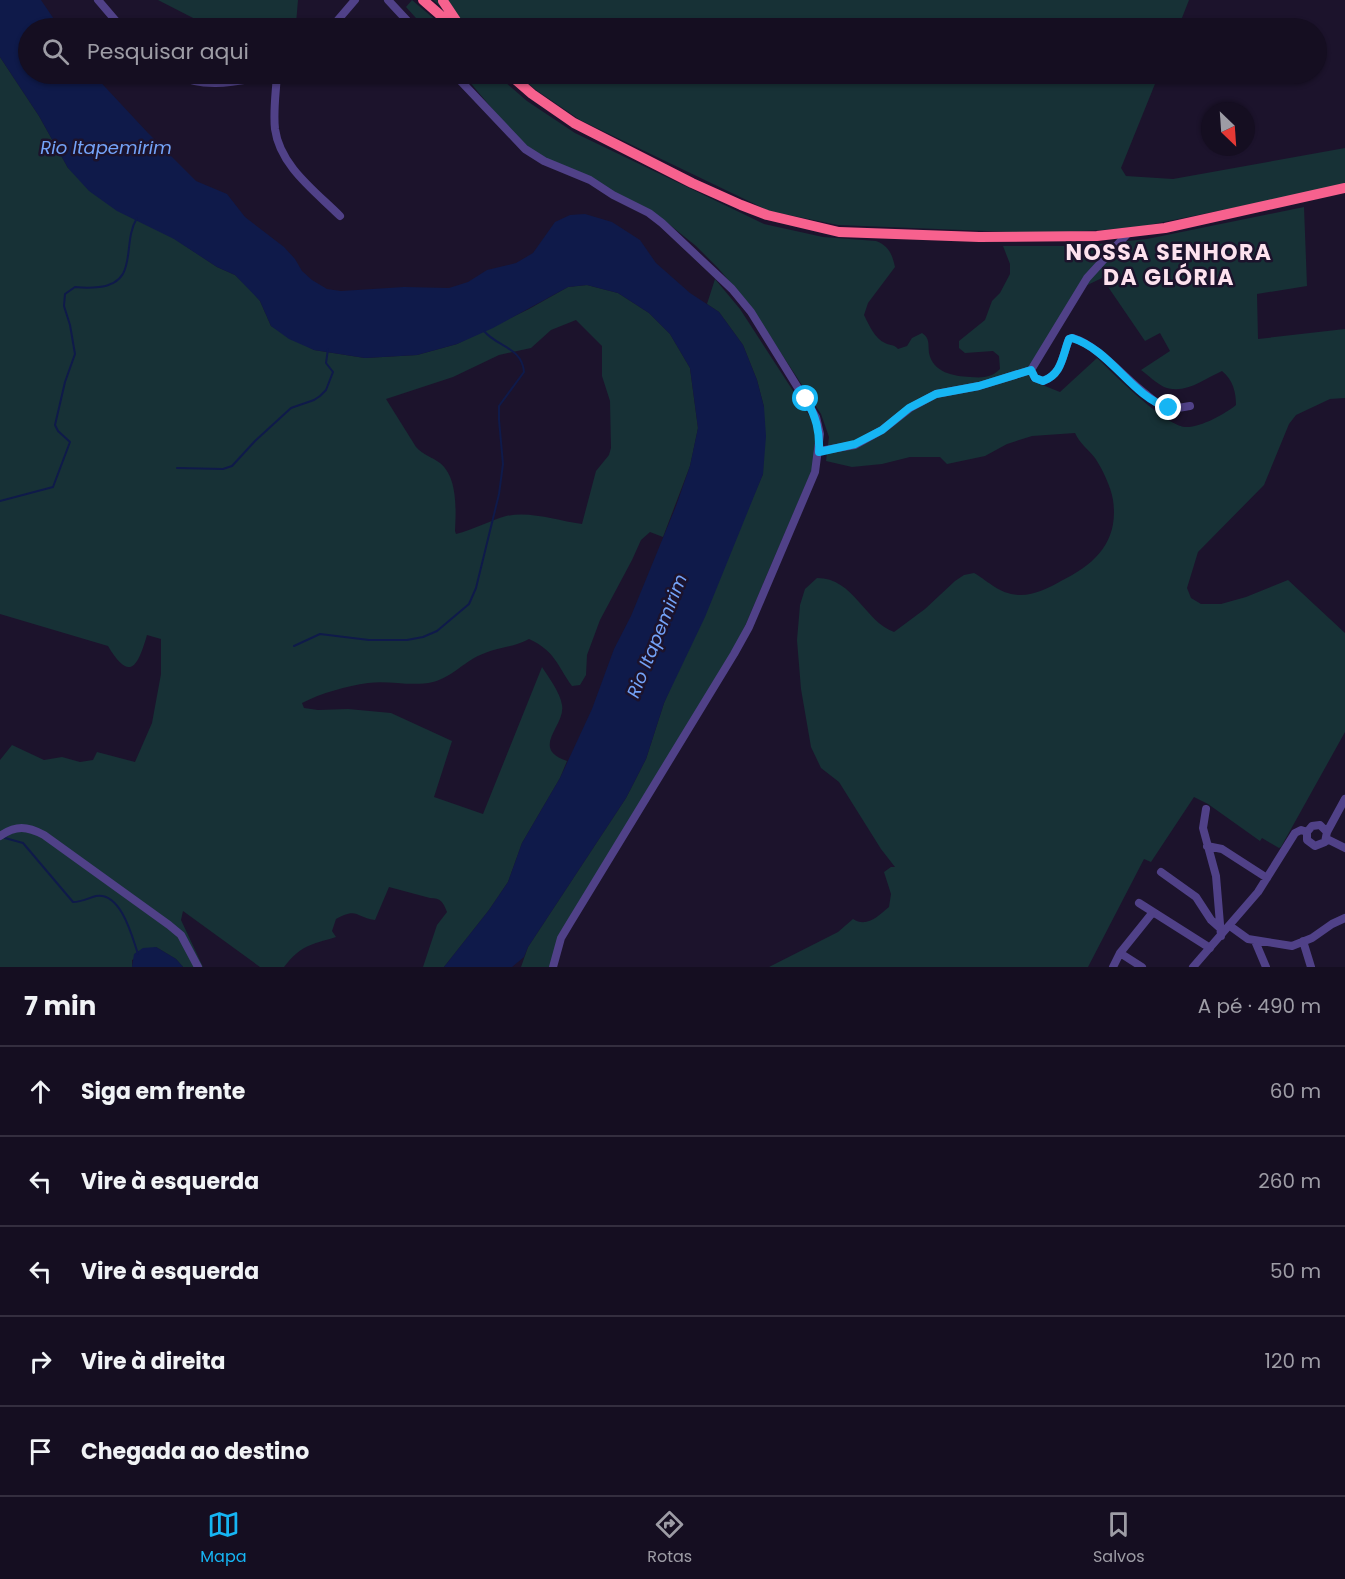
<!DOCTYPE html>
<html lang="pt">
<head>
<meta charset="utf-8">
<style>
	body { margin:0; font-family:Poppins,sans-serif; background:#221c2e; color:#f1f3f6 }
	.compass { position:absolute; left:1201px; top:102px; width:54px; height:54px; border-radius:50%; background:#150e21; box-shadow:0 2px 4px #0004; rotate:155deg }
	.stop { position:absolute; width:18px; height:18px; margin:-14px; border:4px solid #16b5f3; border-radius:50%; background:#fff }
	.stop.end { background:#16b5f3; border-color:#fff; box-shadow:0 2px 6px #0008 }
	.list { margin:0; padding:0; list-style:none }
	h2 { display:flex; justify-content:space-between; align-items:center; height:78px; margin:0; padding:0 24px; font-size:26px }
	h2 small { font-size:20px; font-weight:400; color:#9d9ca5 }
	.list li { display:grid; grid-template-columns:39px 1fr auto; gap:18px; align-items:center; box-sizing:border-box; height:90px; padding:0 24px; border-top:2px solid #342e3f }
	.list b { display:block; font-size:22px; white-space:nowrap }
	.list em { font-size:20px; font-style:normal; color:#9d9ca5 }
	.icon { flex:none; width:33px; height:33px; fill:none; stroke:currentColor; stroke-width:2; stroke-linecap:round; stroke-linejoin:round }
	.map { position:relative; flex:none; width:1345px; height:967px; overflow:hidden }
	.search { position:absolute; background:#150e21; box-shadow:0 2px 4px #0004; left:18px; right:18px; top:18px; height:66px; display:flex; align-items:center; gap:15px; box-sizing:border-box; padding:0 21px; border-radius:33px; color:#9d9ca5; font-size:22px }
	.sheet { height:528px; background:#150e21 }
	nav { display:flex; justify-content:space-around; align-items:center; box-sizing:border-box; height:84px; border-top:2px solid #342e3f; background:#150e21; font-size:16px; color:#9d9ca5 }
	nav a { display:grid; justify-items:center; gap:3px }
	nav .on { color:#16b5f3 }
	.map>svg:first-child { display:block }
	.green { fill:#173136; fill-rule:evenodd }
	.water { fill:#0f1a4a }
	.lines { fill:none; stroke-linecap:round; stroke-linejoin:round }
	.stream { stroke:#0f1a4a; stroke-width:2 }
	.minor { stroke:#504188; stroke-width:8 }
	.highway { stroke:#f7618e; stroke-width:10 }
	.route { stroke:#16b5f3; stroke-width:8 }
	.labels { text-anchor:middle; stroke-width:5; stroke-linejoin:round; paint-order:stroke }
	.water-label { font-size:18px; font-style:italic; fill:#74a3f8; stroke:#1c132c }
	.district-label { font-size:22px; font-weight:bold; letter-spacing:1.5px; fill:#fde2ee; stroke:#1c132c }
</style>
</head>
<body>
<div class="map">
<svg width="1345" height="967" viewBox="0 0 1345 967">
	<rect width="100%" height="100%" fill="#1c132c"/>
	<path class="green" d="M158 0H298L296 24 293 28H201L197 20Z
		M412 0 445 28H425L406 7Z
		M433 0H1189L1178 28H466Z
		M0 57 39 116 68 168 217 267 235 275 251 290 260 301 271 326 314 350 365 358 417 355 457 344 529 309 568 287 587 285 618 293 649 313 670 334 690 368 698 428 690 466 663 537 650 532 641 540 632 560 600 620 587 655 586 675 580 685 572 686C557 665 555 651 529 639 515 647 499 647 485 653 465 660 453 677 433 682 411 687 390 680 368 683 347 686 321 693 302 703L304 708 318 710 348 709 391 713 452 741 434 797 483 814 542 667C549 678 560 692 562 705 566 726 529 748 567 761L560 778 522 843 508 882 489 910 444 967H423L437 925 447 912C443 902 441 898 430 898L389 887 375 920C355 917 358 907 336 919L332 931 336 937C310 945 301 945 284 967H260L183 911 181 920 203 967H183L176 959 156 947 132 960V967H0V760L12 745 44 760 62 757 80 762 93 760 97 752 135 762 152 723 161 674V639L147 635C138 666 130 683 108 646L0 614ZM576 320 602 346V376L610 401 611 448 609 455 596 471 582 524C557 521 532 511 506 516 491 520 473 530 456 534L455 531C456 510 458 478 440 463 432 457 423 455 416 447L386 399 453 377 499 355 531 348 551 330Z
		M463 74H496L527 101 575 133 764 224 823 237 876 241C889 246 892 254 895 267L868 303 864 315C869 325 875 339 885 343 891 346 894 344 898 349L907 346 912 338 922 333C930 338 928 344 929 353 933 373 954 376 970 377 982 378 991 378 1000 369L999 356 993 351 965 353 959 348V341L985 320 992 301 1000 293 1010 274V264L1003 246H1080L1147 239 1304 207 1307 286 1257 294 1258 339 1345 329V398L1330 399 1296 415 1289 424 1264 485 1198 552 1187 588 1191 598 1201 604H1221L1246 597 1288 580 1345 633V732L1281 847 1279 848 1262 838 1260 841 1208 804 1194 797 1151 862 1144 859 1088 967H769L838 932 853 919C867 928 878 916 889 907L891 894 884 872 891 867H895L881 849 839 782 821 768 811 747 801 689 797 640 800 605 805 589 817 578C854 578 864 621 894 632L925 609 955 581 964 575 974 573C991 583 998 593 1018 595 1033 596 1049 588 1061 581 1096 564 1119 541 1113 500 1111 487 1102 468 1095 458 1088 449 1080 444 1075 433L1032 436 1007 444 985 456 947 464 940 457H910L882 464 852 467 826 461 829 437 821 414 748 303 718 268 696 246 660 217 535 153 515 136ZM1102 278 1145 341 1160 333 1170 351 1141 370C1148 375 1156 383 1164 387 1185 395 1204 379 1222 371 1233 380 1236 392 1236 405 1225 414 1200 428 1185 427 1164 425 1114 374 1097 358L1060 392 1030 380 1059 329 1075 291Z
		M517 74H1159L1121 168 1126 176 1173 179 1345 148V185L1144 226 1103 230 1040 233 838 225 769 211 580 120 536 90Z
		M715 279 740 309 812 420 817 430V458L739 640 568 923 553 967H521L528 947 626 798 646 759 664 703 763 474 764 407 757 380 743 345 719 312 707 304Z"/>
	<path class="water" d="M0 0H41L60 28H28V74H93L148 133 196 181 227 194 245 217 284 247 295 259 302 271 312 280 327 289 341 291 404 287 449 288 468 282 487 270 516 263 533 253 555 222 570 215 585 214 612 222 640 240 656 263 690 293 719 312 743 345 757 380 764 407 766 436 763 474 705 617 664 703 646 759 626 798 528 947 524 957 512 967H444L489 910 508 882 522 843 560 778 592 709 614 649 631 616 676 506 690 466 698 428 690 368 670 334 649 313 618 293 587 285 568 287 493 328 457 344 417 355 365 358 314 350 289 339 271 326 260 301 235 275 217 267 174 239 117 211 89 191 68 168 39 116 0 57Z
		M156 947 176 959 183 967H132L134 954 143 948Z"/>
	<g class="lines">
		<path class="stream" d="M177 468 223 469 232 466 255 441 291 408 314 400 320 396 326 390 333 372 326 363 328 349
			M0 501 53 487 70 442 58 431 55 425 65 382 75 354 70 325 64 306 65 294 75 287C84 288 91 288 99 287 140 282 121 244 137 218
			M294 646 320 634 369 640H407L423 637 437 631 469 604 476 588 499 494 503 464 499 420V406L524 372C522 347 497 347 484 331
			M5 838 23 843 73 902C82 902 88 898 96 896 121 892 132 936 138 954"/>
		<path class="minor" d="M98 0 122 28
			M388 0 414 28
			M331 28 355 0
			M174 74C209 91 240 80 277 74
			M277 74C276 92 273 111 275 129 280 166 315 191 340 216
			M454 74 525 149 544 161 590 180 613 195 649 213 662 223 732 289 751 312 816 417 820 434 815 472 749 627 734 654 570 923 561 938 553 967
			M1129 232 1087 278 1031 370 1035 378 1043 381C1062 374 1062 357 1069 339L1073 338C1099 346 1124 378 1147 395 1153 400 1159 406 1167 408 1174 409 1183 407 1190 406
			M819 451 855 445 882 430 910 408 936 394 979 386 1031 370
			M1206 809 1203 828 1216 876 1221 936
			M1327 832 1320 825 1312 826 1307 832V840L1315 846 1325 842 1327 832 1345 799
			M0 836C16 825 27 826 44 835L169 925 181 935 198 967
			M1327 839 1345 848
			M1207 846 1222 849 1267 878
			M1161 872 1196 897 1211 920 1220 928
			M1139 903 1210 948
			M1230 926 1248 939 1292 946 1312 938 1332 924 1345 918
			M1255 941 1266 967
			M1303 941 1311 967
			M1120 953 1142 967
			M1113 967 1120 953 1153 912
			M1193 967 1258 892 1295 833 1301 830 1307 832"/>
		<path class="highway" d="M423 0 455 28
			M443 1 461 28
			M509 74 532 94 574 123 692 183 741 205 767 215 839 232 979 237 1097 236 1165 228 1345 188"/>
	</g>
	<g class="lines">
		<path class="route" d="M806 399C816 417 820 431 819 452L855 444 882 430 909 408 936 394 979 386 1031 370 1035 378 1043 381C1062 374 1062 357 1069 339L1072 338C1111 350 1131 396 1169 408"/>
	</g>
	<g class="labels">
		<g class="water-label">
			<text x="106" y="154">Rio Itapemirim</text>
			<text transform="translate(657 636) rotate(-68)" y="6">Rio Itapemirim</text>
		</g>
		<g class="district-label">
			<text x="1169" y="260">NOSSA SENHORA<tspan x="1169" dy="25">DA GLÓRIA</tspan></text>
		</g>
	</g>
</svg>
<svg class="compass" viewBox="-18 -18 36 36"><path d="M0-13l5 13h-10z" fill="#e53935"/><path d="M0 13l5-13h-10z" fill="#9d9ca5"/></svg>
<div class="stop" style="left:806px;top:399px"></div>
<div class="stop end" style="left:1169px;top:408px"></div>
<div class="search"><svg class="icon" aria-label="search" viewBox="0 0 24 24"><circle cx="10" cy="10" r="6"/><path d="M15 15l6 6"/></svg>Pesquisar aqui</div>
</div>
<section class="sheet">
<h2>7 min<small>A pé · 490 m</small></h2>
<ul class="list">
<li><svg class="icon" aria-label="ahead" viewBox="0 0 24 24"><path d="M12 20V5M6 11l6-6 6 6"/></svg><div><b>Siga em frente</b></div><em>60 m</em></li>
<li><svg class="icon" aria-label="left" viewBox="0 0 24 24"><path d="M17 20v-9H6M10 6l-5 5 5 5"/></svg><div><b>Vire à esquerda</b></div><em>260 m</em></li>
<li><svg class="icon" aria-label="left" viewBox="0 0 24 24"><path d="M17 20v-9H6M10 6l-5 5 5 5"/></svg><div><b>Vire à esquerda</b></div><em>50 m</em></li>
<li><svg class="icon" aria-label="right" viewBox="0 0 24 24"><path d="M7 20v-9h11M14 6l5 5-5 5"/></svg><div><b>Vire à direita</b></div><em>120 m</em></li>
<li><svg class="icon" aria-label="arrive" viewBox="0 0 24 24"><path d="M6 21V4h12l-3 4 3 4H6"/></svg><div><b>Chegada ao destino</b></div></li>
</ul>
</section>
<nav>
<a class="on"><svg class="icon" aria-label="map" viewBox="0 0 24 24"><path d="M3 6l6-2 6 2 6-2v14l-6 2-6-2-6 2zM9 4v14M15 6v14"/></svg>Mapa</a>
<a><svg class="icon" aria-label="directions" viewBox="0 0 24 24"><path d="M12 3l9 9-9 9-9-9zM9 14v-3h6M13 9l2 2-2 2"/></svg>Rotas</a>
<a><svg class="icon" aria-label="saved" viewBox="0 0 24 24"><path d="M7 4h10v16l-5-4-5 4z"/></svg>Salvos</a>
</nav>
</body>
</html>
